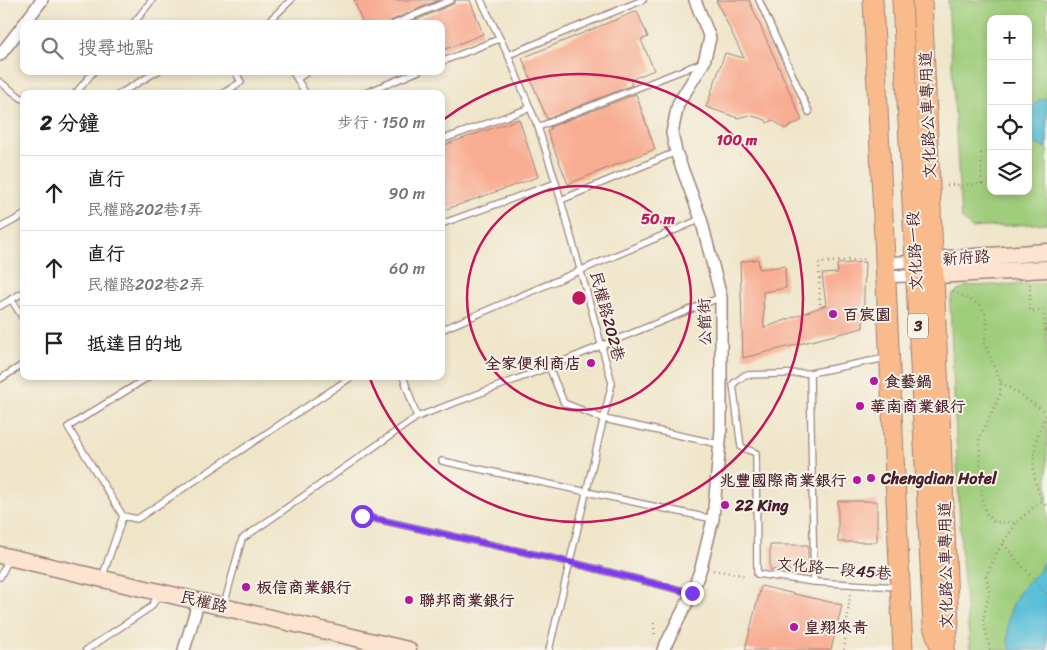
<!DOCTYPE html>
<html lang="zh-TW">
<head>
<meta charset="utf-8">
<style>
	body { margin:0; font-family:Sriracha,"LXGW WenKai TC",sans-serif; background:#f6f6f6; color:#222 }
	.controls { position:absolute; right:15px; top:15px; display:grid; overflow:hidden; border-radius:10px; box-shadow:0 2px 8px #0003 }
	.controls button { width:45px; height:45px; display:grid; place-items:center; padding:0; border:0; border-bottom:1px solid #e0e0e0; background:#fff; color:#222; font:25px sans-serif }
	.stop { position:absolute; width:15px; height:15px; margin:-11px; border:4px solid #7c3aed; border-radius:50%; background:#fff }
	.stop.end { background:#7c3aed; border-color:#fff; box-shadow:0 1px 5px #0008 }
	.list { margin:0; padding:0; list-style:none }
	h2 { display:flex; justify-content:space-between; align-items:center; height:65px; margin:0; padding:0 20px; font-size:21px }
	h2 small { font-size:16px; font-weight:400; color:#767676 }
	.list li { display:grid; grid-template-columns:32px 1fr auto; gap:15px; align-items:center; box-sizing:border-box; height:75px; padding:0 20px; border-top:1px solid #e0e0e0 }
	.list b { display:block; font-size:19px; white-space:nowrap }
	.list p { margin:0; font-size:16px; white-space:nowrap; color:#767676 }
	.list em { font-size:16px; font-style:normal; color:#767676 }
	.icon { flex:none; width:28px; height:28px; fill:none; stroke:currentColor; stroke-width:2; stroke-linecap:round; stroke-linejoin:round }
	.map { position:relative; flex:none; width:1047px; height:650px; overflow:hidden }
	.search { position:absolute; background:#fff; box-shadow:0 2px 8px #0003; left:20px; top:20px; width:425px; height:55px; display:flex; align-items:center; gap:12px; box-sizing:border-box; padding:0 18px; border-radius:10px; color:#767676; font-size:19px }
	.panel { position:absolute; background:#fff; box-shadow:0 2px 8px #0003; left:20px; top:90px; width:425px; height:290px; border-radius:10px }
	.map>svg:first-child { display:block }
	.green { fill:#9fcd7b; stroke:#747653; fill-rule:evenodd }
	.water { fill:#5abfd8; stroke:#526f82 }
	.building { fill:#f8ad93 }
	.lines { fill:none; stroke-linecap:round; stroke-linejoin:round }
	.lane-casing { stroke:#9c827a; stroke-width:8 }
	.street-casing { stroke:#9c827a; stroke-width:14 }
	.secondary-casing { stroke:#9c827a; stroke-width:19 }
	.primary-casing { stroke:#9c827a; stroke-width:21 }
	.path { stroke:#9c827a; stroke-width:2.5; stroke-dasharray:1 4; stroke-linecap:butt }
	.lane { stroke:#fff; stroke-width:5.5 }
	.street { stroke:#fff; stroke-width:11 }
	.secondary { stroke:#fde4d1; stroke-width:16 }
	.primary { stroke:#fabb8c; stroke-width:19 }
	.route { stroke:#7c3aed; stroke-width:6 }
	.ring { fill:none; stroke:#c2185b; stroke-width:2.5 }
	.poi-dot { fill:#b5179e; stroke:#f7f3e8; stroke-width:2 }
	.labels { text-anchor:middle; stroke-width:4; stroke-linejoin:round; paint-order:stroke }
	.shield { fill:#f7f3e8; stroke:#7e5f64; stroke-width:1 }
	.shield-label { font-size:15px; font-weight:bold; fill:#4a1f2b }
	.street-label { font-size:16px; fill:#4a1f2b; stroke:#f7f3e8 }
	.poi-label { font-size:16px; font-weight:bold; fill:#4a1f2b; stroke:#f7f3e8; text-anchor:start }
	.centre { fill:#c2185b; stroke:#f7f3e8; stroke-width:2.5 }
	.ring-label { font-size:15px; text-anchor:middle; font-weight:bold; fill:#c2185b; stroke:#f7f3e8; stroke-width:4; stroke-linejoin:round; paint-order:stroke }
</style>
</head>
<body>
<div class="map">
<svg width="1047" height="650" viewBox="0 0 1047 650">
	<rect width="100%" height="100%" fill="#f7f3e8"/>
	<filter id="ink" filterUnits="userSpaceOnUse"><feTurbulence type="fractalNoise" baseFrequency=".02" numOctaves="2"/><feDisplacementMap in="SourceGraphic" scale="10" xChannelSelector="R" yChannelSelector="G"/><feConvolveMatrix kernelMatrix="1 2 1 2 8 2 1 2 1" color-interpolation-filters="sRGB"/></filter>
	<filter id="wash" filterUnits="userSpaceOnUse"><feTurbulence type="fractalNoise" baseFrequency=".0096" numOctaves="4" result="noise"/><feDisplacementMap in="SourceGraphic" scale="20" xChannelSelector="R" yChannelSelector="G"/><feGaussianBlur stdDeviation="1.12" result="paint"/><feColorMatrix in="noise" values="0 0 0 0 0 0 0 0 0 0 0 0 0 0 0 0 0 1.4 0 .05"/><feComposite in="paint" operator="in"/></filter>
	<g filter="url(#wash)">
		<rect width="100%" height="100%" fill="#efe5c9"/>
		<path class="green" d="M948 0H1047V223L971 228 961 218ZM991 19H1028V191H991Z
			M1047 283V650H970L961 547 950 303 953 294 966 286Z"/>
		<path class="water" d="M1047 98V148C1026 144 1028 129 1028 111L1039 100Z
			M1047 557V650H1011C1007 644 1008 638 1008 631 1007 605 1021 586 1041 570V566Z"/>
		<g id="blocks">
			<path class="building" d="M354 0H439L392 20 389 24H363Z
				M456 0H470L483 34 441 51V24H407L453 4Z
				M716 0H749L802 120 785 129 773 120 767 123 766 120 749 115 738 118 706 107 725 53 744 58Z
				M637 11 648 37 641 40 654 70 630 80 632 85 547 119 522 58Z
				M636 94 655 149 568 184 547 131 551 129 550 127Z
				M519 119 538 177 441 211V146Z
				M758 259 759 269 785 266 786 288 763 292 764 328 826 305 822 274 838 273 837 264 865 262 863 328 743 358 740 262Z
				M838 501H877V542H838Z
				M770 545H808V570H770Z
				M761 586 842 605 831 650H745Z"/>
		</g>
	</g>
	<g filter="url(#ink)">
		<use href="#blocks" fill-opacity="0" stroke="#9c827a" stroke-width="1"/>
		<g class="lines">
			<g class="lane-casing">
				<path id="lane" d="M481 0 508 55 538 127 556 183 612 383 549 650
					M759 0 809 112
					M133 24 152 0
					M266 24 291 0
					M394 24 451 0
					M508 55 643 0
					M441 62 499 39
					M292 71 297 79 309 71
					M297 79 306 94
					M0 82 24 100
					M75 94 94 71
					M119 94 158 71
					M222 94 241 82 235 71
					M363 94 419 71
					M538 127 701 63
					M441 140 530 108
					M561 200 676 152
					M441 224 556 183
					M0 228 24 215
					M11 299 24 320
					M0 306 24 292
					M441 330 701 219
					M886 358 810 373 745 375 733 384 741 447 756 453 757 574 814 582 898 587
					M549 367 564 403 604 419 719 444
					M810 373 814 582
					M403 376 417 417
					M0 379 24 364
					M442 461 713 519
					M123 516 68 427 150 376
					M362 516 569 562 692 593
					M0 577 9 559
					M102 578 123 516 137 519 353 376
					M224 605 242 539 417 417 549 367 721 297
					M86 650 151 607 159 594"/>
			</g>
			<g class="street-casing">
				<path id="street" d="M24 24 42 0
					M0 55 24 24
					M885 263 919 261
					M886 277 922 275
					M184 650 199 600
					M663 650 692 593 701 568 713 519 721 430V297L701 219 676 152 672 133 678 104 704 62 710 38 695 0"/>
			</g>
			<g class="secondary-casing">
				<path id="secondary" d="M933 260 1047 252
					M934 275 1047 269
					M0 555 408 650"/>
			</g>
			<g class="primary-casing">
				<path id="primary" d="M873 0 903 650
					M902 0 933 626 941 650
					M922 0 949 625 944 650"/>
			</g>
			<path class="path" d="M947 185 982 184 981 152
				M1030 284V311L1043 310 1045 330H1047
				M953 291 980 305 986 315 987 327 984 343 1001 382 1000 395 979 439 982 498 986 513 994 522 1016 523 1042 500C1028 473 1033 439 1047 413
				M820 304 819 263 867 259
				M1001 382 1047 413
				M1042 500 1047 508
				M1003 544 1047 594
				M713 570 747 576
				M654 623 655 637
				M844 650 850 594
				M990 650 983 620 989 593 986 576 996 554 1016 523"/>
			<use href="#lane" class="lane"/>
			<use href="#street" class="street"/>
			<use href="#secondary" class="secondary"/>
			<use href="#primary" class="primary"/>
		</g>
	</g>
	<g class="lines" filter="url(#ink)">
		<path class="route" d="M362 516 569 562 692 593"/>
	</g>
	<g class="ring">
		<circle cx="579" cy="298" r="112"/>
		<path d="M443 120A224 224 0 1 1 369 376"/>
	</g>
	<g class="poi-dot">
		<circle cx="833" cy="314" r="5"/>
		<circle cx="591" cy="363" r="5"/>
		<circle cx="874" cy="381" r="5"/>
		<circle cx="860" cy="406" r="5"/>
		<circle cx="871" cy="478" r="5"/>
		<circle cx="857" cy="480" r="5"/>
		<circle cx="725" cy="505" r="5"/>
		<circle cx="246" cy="587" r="5"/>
		<circle cx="409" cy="600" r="5"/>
		<circle cx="794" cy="627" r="5"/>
	</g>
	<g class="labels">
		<rect class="shield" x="908" y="313.5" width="20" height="25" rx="4"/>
		<g class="shield-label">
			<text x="918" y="331">3</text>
		</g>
		<g class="street-label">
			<text transform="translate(927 115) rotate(-92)" y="6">文化路公車專用道</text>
			<text transform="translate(914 251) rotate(-93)" y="6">文化路一段</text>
			<text transform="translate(966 257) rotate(-4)" y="6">新府路</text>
			<text transform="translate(608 316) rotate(75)" y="6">民權路202巷</text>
			<text transform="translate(704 322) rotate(-92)" y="6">公館街</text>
			<text transform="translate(945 565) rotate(-91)" y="6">文化路公車專用道</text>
			<text transform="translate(834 568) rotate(5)" y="6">文化路一段45巷</text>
			<text transform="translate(204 601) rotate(13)" y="6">民權路</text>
		</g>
		<g class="poi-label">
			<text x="843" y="320">百宸園</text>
			<text x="581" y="369" text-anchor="end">全家便利商店</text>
			<text x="884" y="387">食藝鍋</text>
			<text x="870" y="412">華南商業銀行</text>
			<text x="881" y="484">Chengdian Hotel</text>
			<text x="847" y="486" text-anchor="end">兆豐國際商業銀行</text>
			<text x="735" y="511">22 King</text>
			<text x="256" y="593">板信商業銀行</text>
			<text x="419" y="606">聯邦商業銀行</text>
			<text x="804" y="633">皇翔來青</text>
		</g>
	</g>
	<circle cx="579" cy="298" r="8" class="centre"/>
	<g class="ring-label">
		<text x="737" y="145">100 m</text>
		<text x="658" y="224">50 m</text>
	</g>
</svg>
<div class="controls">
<button>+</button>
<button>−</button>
<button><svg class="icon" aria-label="locate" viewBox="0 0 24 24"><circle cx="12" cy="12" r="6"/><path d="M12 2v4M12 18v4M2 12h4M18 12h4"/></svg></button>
<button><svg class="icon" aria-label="layers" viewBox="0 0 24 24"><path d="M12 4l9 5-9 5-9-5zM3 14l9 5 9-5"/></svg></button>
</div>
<div class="stop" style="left:362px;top:516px"></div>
<div class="stop end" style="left:692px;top:593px"></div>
<div class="search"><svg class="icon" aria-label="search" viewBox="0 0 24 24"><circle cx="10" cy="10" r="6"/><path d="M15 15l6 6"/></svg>搜尋地點</div>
<section class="panel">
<h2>2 分鐘<small>步行 · 150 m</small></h2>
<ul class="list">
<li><svg class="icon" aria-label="ahead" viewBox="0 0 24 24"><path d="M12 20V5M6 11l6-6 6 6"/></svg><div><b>直行</b><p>民權路202巷1弄</p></div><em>90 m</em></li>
<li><svg class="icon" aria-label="ahead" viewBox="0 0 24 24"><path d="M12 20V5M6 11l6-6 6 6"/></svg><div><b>直行</b><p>民權路202巷2弄</p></div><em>60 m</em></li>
<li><svg class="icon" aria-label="arrive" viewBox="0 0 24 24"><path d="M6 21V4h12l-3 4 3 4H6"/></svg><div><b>抵達目的地</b></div></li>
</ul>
</section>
</div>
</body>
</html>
